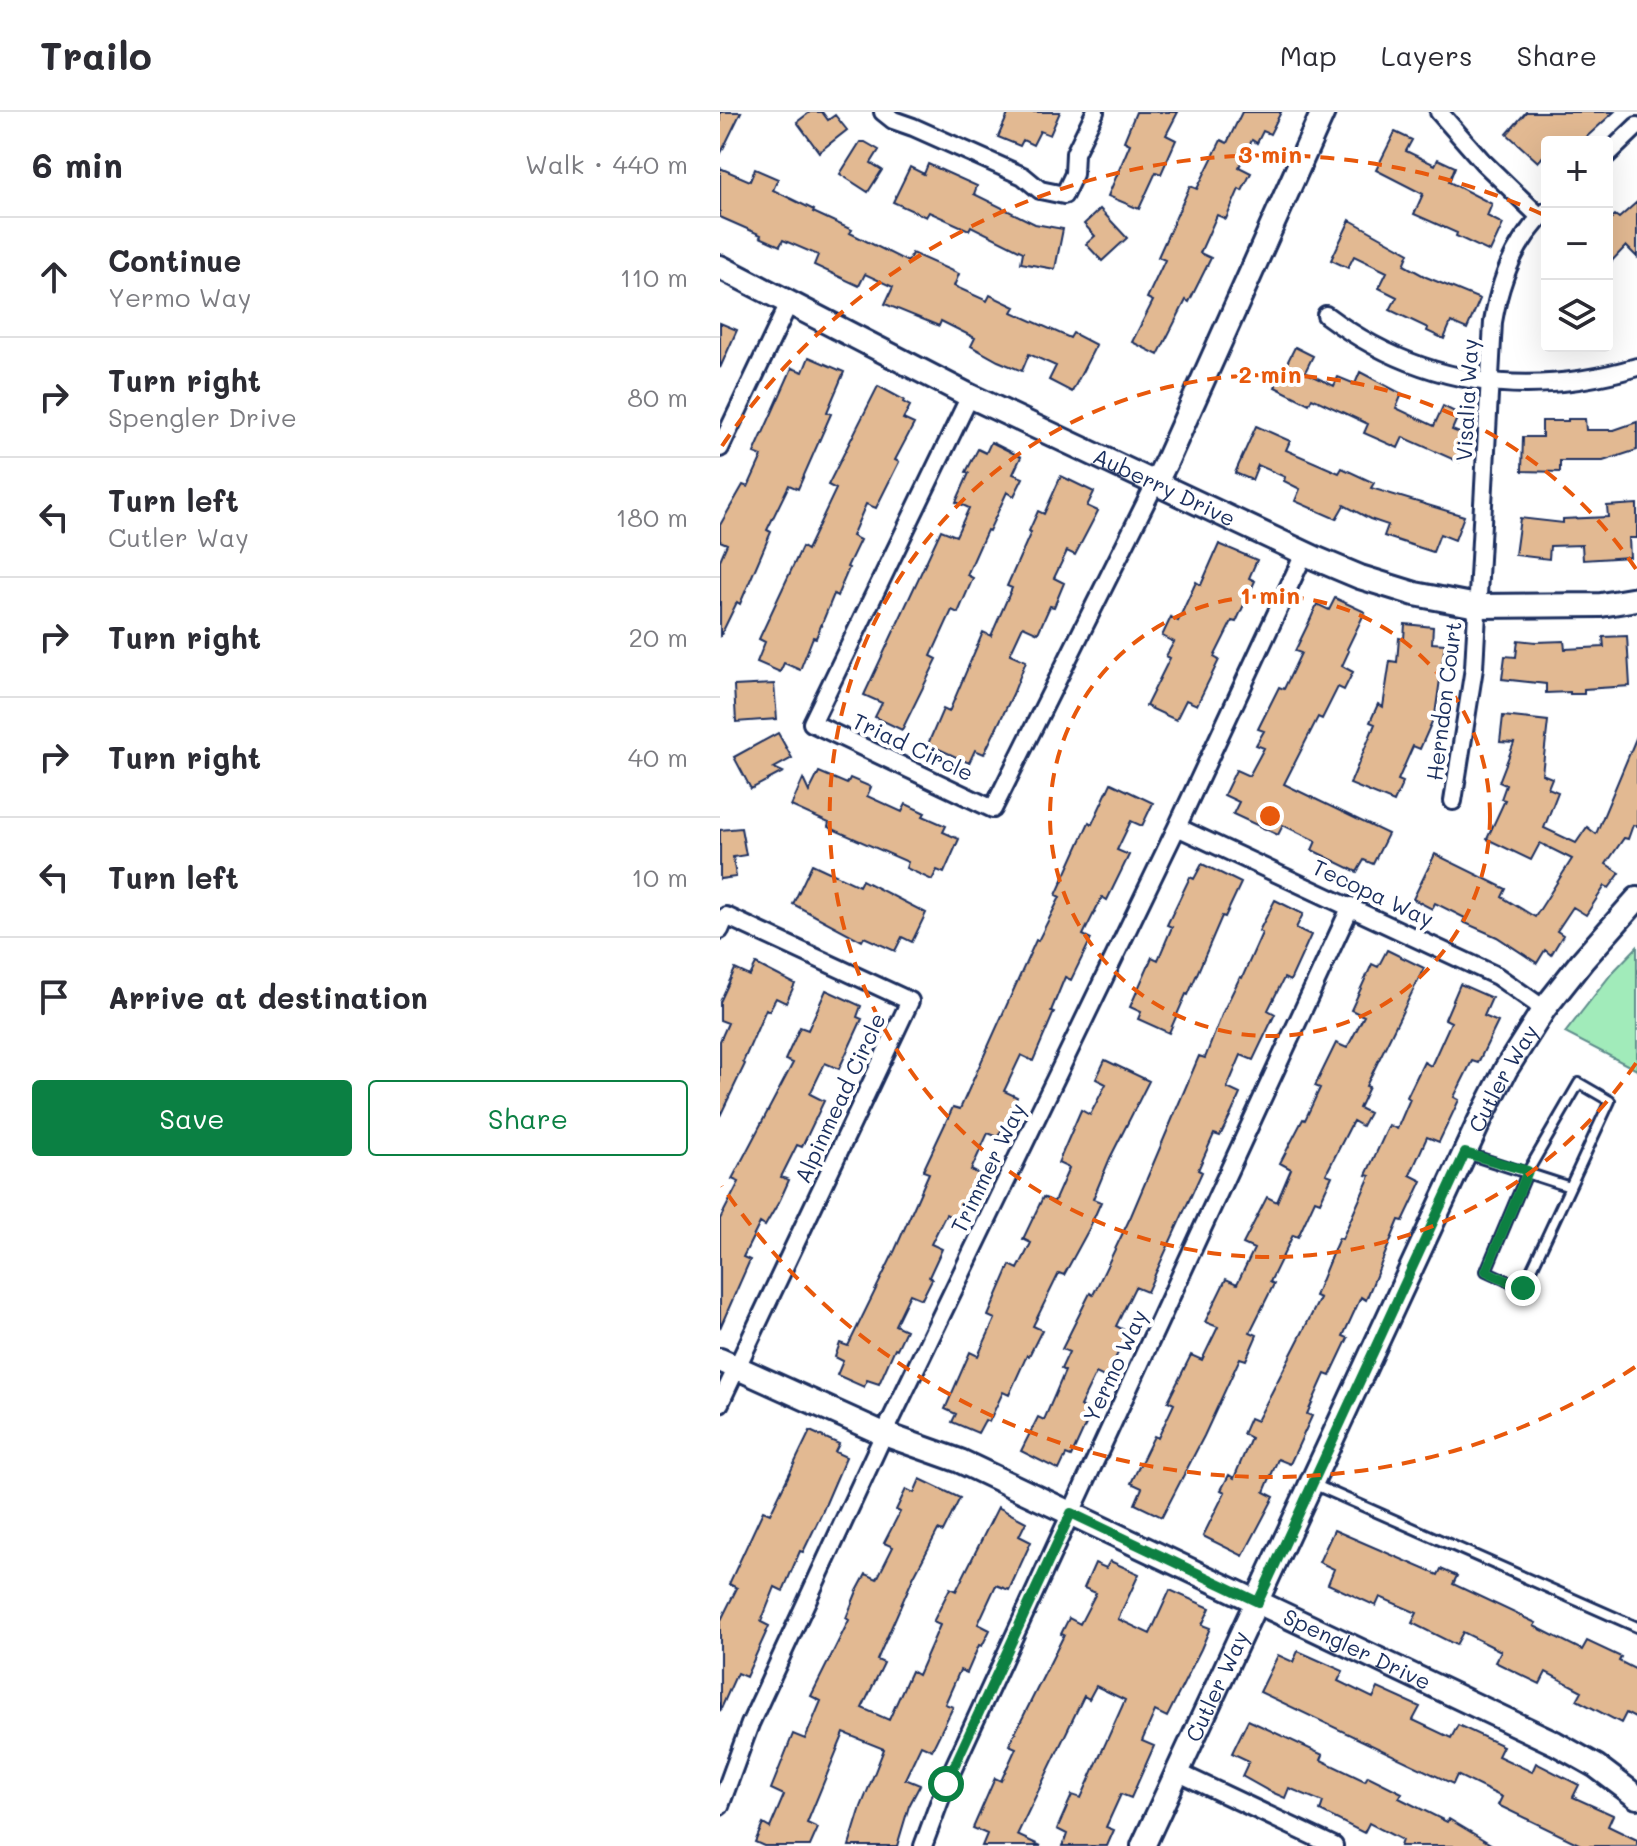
<!DOCTYPE html>
<html lang="en">
<head>
<meta charset="utf-8">
<style>
	body { margin:0; font-family:Mali,sans-serif; background:#f7f7f7; color:#2b2b33 }
	.controls { position:absolute; right:24px; top:24px; display:grid; overflow:hidden; border-radius:8px; box-shadow:0 8px 32px #0002 }
	.controls button { width:72px; height:72px; display:grid; place-items:center; padding:0; border:0; border-bottom:2px solid #e1e1e2; background:#fff; color:#2b2b33; font:40px sans-serif }
	.stop { position:absolute; width:24px; height:24px; margin:-18px; border:6px solid #0b8043; border-radius:50%; background:#fff }
	.stop.end { background:#0b8043; border-color:#fff; box-shadow:0 2px 8px #0008 }
	.list { margin:0; padding:0; list-style:none }
	h2 { display:flex; justify-content:space-between; align-items:center; height:104px; margin:0; padding:0 32px; font-size:34px }
	h2 small { font-size:26px; font-weight:400; color:#7c7c81 }
	.list li { display:grid; grid-template-columns:52px 1fr auto; gap:24px; align-items:center; box-sizing:border-box; height:120px; padding:0 32px; border-top:2px solid #e1e1e2 }
	.list b { display:block; font-size:30px; white-space:nowrap }
	.list p { margin:0; font-size:26px; white-space:nowrap; color:#7c7c81 }
	.list em { font-size:26px; font-style:normal; color:#7c7c81 }
	.actions { display:flex; gap:16px; padding:24px 32px }
	.actions a { flex:1; padding:18px 0; border:2px solid #0b8043; border-radius:8px; text-align:center; font-size:28px; color:#0b8043 }
	.actions .main { background:#0b8043; color:#fff }
	.icon { flex:none; width:44px; height:44px; fill:none; stroke:currentColor; stroke-width:2; stroke-linecap:round; stroke-linejoin:round }
	.map { position:relative; flex:none; width:917px; height:1734px; overflow:hidden }
	header { display:flex; align-items:center; gap:48px; box-sizing:border-box; height:112px; padding:0 40px; background:#fff; border-bottom:2px solid #e1e1e2 }
	header strong { font-size:38px }
	nav { display:flex; gap:44px; margin-inline-start:auto; font-size:28px }
	main { display:flex }
	aside { flex:1; background:#fff }
	.map>svg:first-child { display:block }
	.green { fill:#a1ebba; stroke:#5e8d8c; stroke-width:2 }
	.building { fill:#e2b992; stroke:#1b2f5e; stroke-width:2 }
	.lines { fill:none; stroke-linecap:round; stroke-linejoin:round }
	.lane-casing { stroke:#1b2f5e; stroke-width:14 }
	.street-casing { stroke:#1b2f5e; stroke-width:22 }
	.secondary-casing { stroke:#1b2f5e; stroke-width:28 }
	.lane { stroke:#fff; stroke-width:8 }
	.street { stroke:#fff; stroke-width:16 }
	.secondary { stroke:#fff; stroke-width:22 }
	.route { stroke:#0b8043; stroke-width:10 }
	.ring { fill:none; stroke:#e8590c; stroke-width:4; stroke-dasharray:14 10 }
	.labels { text-anchor:middle; stroke-width:8; stroke-linejoin:round; paint-order:stroke }
	.street-label { font-size:22px; fill:#1b2f5e; stroke:#fff }
	.centre { fill:#e8590c; stroke:#fff; stroke-width:4 }
	.ring-label { font-size:24px; text-anchor:middle; font-weight:bold; fill:#e8590c; stroke:#fff; stroke-width:8; stroke-linejoin:round; paint-order:stroke }
</style>
</head>
<body>
<header>
<strong>Trailo</strong>
<nav><a>Map</a><a>Layers</a><a>Share</a></nav>
</header>
<main>
<aside>
<h2>6 min<small>Walk · 440 m</small></h2>
<ul class="list">
<li><svg class="icon" aria-label="ahead" viewBox="0 0 24 24"><path d="M12 20V5M6 11l6-6 6 6"/></svg><div><b>Continue</b><p>Yermo Way</p></div><em>110 m</em></li>
<li><svg class="icon" aria-label="right" viewBox="0 0 24 24"><path d="M7 20v-9h11M14 6l5 5-5 5"/></svg><div><b>Turn right</b><p>Spengler Drive</p></div><em>80 m</em></li>
<li><svg class="icon" aria-label="left" viewBox="0 0 24 24"><path d="M17 20v-9H6M10 6l-5 5 5 5"/></svg><div><b>Turn left</b><p>Cutler Way</p></div><em>180 m</em></li>
<li><svg class="icon" aria-label="right" viewBox="0 0 24 24"><path d="M7 20v-9h11M14 6l5 5-5 5"/></svg><div><b>Turn right</b></div><em>20 m</em></li>
<li><svg class="icon" aria-label="right" viewBox="0 0 24 24"><path d="M7 20v-9h11M14 6l5 5-5 5"/></svg><div><b>Turn right</b></div><em>40 m</em></li>
<li><svg class="icon" aria-label="left" viewBox="0 0 24 24"><path d="M17 20v-9H6M10 6l-5 5 5 5"/></svg><div><b>Turn left</b></div><em>10 m</em></li>
<li><svg class="icon" aria-label="arrive" viewBox="0 0 24 24"><path d="M6 21V4h12l-3 4 3 4H6"/></svg><div><b>Arrive at destination</b></div></li>
</ul>
<div class="actions"><a class="main">Save</a><a>Share</a></div>
</aside>
<div class="map">
<svg width="917" height="1734" viewBox="0 0 917 1734">
	<rect width="100%" height="100%" fill="#fff"/>
	<filter id="ink" filterUnits="userSpaceOnUse"><feTurbulence type="fractalNoise" baseFrequency=".0125" numOctaves="2"/><feDisplacementMap in="SourceGraphic" scale="16" xChannelSelector="R" yChannelSelector="G"/><feConvolveMatrix kernelMatrix="1 2 1 2 8 2 1 2 1" color-interpolation-filters="sRGB"/></filter>
	<g filter="url(#ink)">
		<path class="green" d="M917 835V958L845 921 892 861Z"/>
		<path class="building" d="M0 0H21L0 43Z
			M90 0H102L108 8 115 3 127 18 99 40 77 10Z
			M289 0H340L330 23 320 19 313 33 303 28 300 34 278 25Z
			M416 0H458L446 23 456 28 441 62 436 60 419 97 388 84 410 32 404 29Z
			M522 0H561L550 22 543 19 537 31 532 28 519 55 531 61 522 79 519 77 506 107 497 103 480 141 491 146 469 190 466 188 438 243 412 230 433 189 427 186 445 148 438 145 470 74 477 77 501 28 507 31Z
			M806 0H894L861 30H827V40L818 50 787 22Z
			M675 20 692 28 686 39 715 53 718 47 735 55 729 70 772 92 767 104 783 112 770 140 736 124 737 121 694 102 703 82 656 58Z
			M140 30H145L159 38 151 51 162 58 148 80 120 62Z
			M208 52 257 74 254 82 315 112 343 117 335 157 301 151 303 140 251 114 249 118 209 100 206 105 173 90 190 55 204 62Z
			M0 56 30 69 35 57 58 67 53 78 94 98 93 100 132 118 130 121 188 150 192 141 239 162 234 174 267 189 270 183 295 195 292 200 350 226 353 221 376 233 352 280 329 268 336 254 309 242 302 259 278 249 251 234 255 226 221 209 219 214 165 192 173 175 145 162 139 174 94 153 98 143 63 128 60 134 40 125 41 123 0 105Z
			M917 90V145L906 134 887 154V111L895 103 899 106Z
			M380 97 407 126 382 149 366 132 375 124 364 112Z
			M630 108 689 141 684 153 706 165 760 187 747 217 731 210 724 227 707 219 708 216 670 198 677 185 659 176 667 160 634 144 628 156 611 148Z
			M0 211 17 218 0 256Z
			M575 235 593 244 585 260 614 274 618 265 635 272 640 260 682 282 676 296 714 314 723 294 739 302 732 318 750 325 739 350 683 325 678 336 644 321 648 312 592 286 589 292 555 275Z
			M89 245 124 260 107 300 111 302 78 377 69 373 47 418 51 420 20 492 17 490 0 525V448L7 432 0 429V413L23 373 28 375 42 344 34 341 72 256 83 260Z
			M158 274 184 288 183 290 190 294 183 307 194 312 175 348 179 350 156 396 146 392 132 424 140 428 127 455 129 456 117 484 114 482 96 526 93 525 80 558 64 551 60 560 37 550 45 530 39 527 82 435 87 438 116 377 108 373Z
			M848 307H865L866 318H894L917 310V338L883 349H840V360L802 359 803 325H822V309H848Z
			M536 314 570 329 566 338 619 361 622 356 654 371 651 376 744 404 735 428 720 422 713 440 664 424 668 413 650 407 624 393 616 407 575 389 580 377 564 369 565 365 538 353 532 368 515 361Z
			M271 330 301 345 293 362 303 366 294 384 287 380 269 419 267 418 247 463 253 466 238 501 232 498 211 544 217 547 182 618 155 605 162 591 144 583 221 418 236 424 249 396 236 390 249 361 246 360 258 337 266 341Z
			M341 364 374 380 367 394 378 399 355 443 347 439 334 466 344 471 334 495 330 494 318 521 303 514 290 542 306 549 293 582 264 642 255 638 249 651 208 632 223 597 229 600 263 520 271 524 292 476 287 474 311 420 309 419 318 399 324 402Z
			M917 392V426H909L910 445 863 448 862 433 830 434 829 447 795 443 800 406 843 411V407L888 405 887 394Z
			M499 432 537 448 529 466 535 469 516 510 512 509 494 545 499 548 477 593 466 588 456 608 426 594 450 546 446 544 454 530 442 524 451 505 458 509 476 470 481 473Z
			M615 486 645 500 627 537 629 539 622 554 633 560 624 578 618 575 602 607 598 605 564 672 668 722 653 752 644 748 637 760 592 738 596 729 563 713 558 723 513 702 519 690 504 683 516 658 529 664 544 636 536 633 544 619 538 617 559 575 564 577 581 541 575 539 591 506 597 492 609 498Z
			M685 512 713 515 712 531 725 532 715 603 700 637 693 634 678 668 683 670 674 690 630 672 655 612 650 610 658 592 663 595 670 549 677 550 679 526 684 527Z
			M907 524 910 574 864 577V582H850V580L826 581V572L782 567 785 544 796 545 798 528 816 530 844 529 845 537 884 535 883 525Z
			M54 572 57 607 16 610 14 574Z
			M783 604 828 609 822 662 832 666 828 676 838 680 824 716 856 731 867 715 876 722 917 624V714L913 713 908 727 904 726 886 752 900 761 889 776 885 774 866 803 853 795 837 819 843 823 831 843 825 838 817 851 777 825 743 810 745 806 715 791 712 797 693 787 715 742 786 777 782 785 815 805 852 747 820 731 811 748 767 727 785 688 781 687 786 673 779 670 794 631 780 630Z
			M58 621 72 646 54 656 63 660 31 677 14 645Z
			M99 660 127 672 130 666 151 675 147 684 182 700 186 692 205 701 203 704 226 714 223 720 239 727 224 761 217 758 212 768 186 756 188 750 108 715 109 711 71 694 83 667 89 680Z
			M391 671 433 691 422 714 411 709 397 738 409 743 387 788 382 785 363 823 371 827 351 868 345 865 331 899 334 900 313 949 301 943 284 979 297 985 278 1025 268 1021 251 1058 259 1062 237 1108 226 1102 211 1132 222 1137 209 1165 212 1167 202 1187 190 1182 175 1213 186 1218 177 1237 175 1236 159 1272 147 1268 144 1275 117 1263 123 1249 115 1245 120 1231 128 1234 175 1138 209 1061 203 1059 233 995 240 997 316 828 318 829 340 785 336 783 369 710 372 712Z
			M21 716 26 743 13 745 16 765 0 767V718Z
			M92 752 139 774 142 768 206 801 192 830 182 825 175 839 144 825 142 829 73 792Z
			M482 752 521 771 505 805 502 804 468 883 466 882 449 921 418 907 421 900 410 895 432 845 438 848 452 815 447 813 470 765 474 767Z
			M555 788 583 802 576 816 591 823 570 869 564 866 548 898 555 902 533 948 521 943 507 976 520 982 512 1000 500 1024 494 1022 478 1058 482 1060 427 1180 415 1175 396 1214 408 1220 386 1266 376 1261 360 1294 372 1299 351 1345 346 1343 339 1358 301 1339 318 1305 324 1308 345 1259 341 1257 349 1240 342 1237 370 1181 373 1183 411 1104 479 944 485 946 503 900 520 865 522 866 542 821 539 819Z
			M667 838 704 856 646 974 649 975 639 996 649 1001 642 1014 633 1009 606 1062 612 1064 600 1090 595 1088 578 1125 573 1123 550 1170 554 1172 530 1220 537 1223 526 1248 520 1246 484 1324 442 1405 415 1392 422 1376 411 1371 434 1324 438 1326 454 1292 448 1289 471 1243 482 1248 498 1215 485 1210 506 1167 517 1172 534 1137 523 1132 547 1085 557 1090 571 1057 560 1051 583 1007 585 1008 600 976 595 974 616 931 627 936 644 904 631 898 652 852 658 855Z
			M36 852 75 872 66 891 56 886 49 899 46 897 23 950 25 952 0 1004V929L8 911 0 908V890L15 857 30 864Z
			M740 872 772 886 764 904 778 910 758 951 752 949 734 985 739 988 719 1030 707 1025 690 1063 702 1069 683 1109 679 1108 646 1188 641 1185 623 1224 628 1226 610 1264 605 1262 587 1302 592 1304 570 1352 558 1347 544 1380 554 1385 523 1444 483 1424 505 1380 501 1378 509 1363 514 1366 531 1326 523 1322 530 1306 537 1309 600 1186 595 1184 612 1142 619 1126 622 1127 650 1064 646 1063 669 1013 677 1017 690 987 687 985 704 950 711 954 731 910 725 907Z
			M106 878 141 894 137 905 142 907 119 957 105 951 90 982 104 989 82 1035 77 1033 61 1065 69 1068 60 1088 45 1114 40 1111 23 1145 30 1148 0 1216V1107L19 1070 12 1067 73 951 65 948 80 915 88 918Z
			M385 948 429 969 390 1046 373 1087 381 1090 369 1117 344 1163 339 1161 313 1214 322 1218 309 1244 307 1243 289 1283 283 1280 269 1310 265 1308 258 1321 232 1310 236 1302 225 1297 250 1240 258 1244 275 1207 268 1204 290 1153 298 1157 311 1131 303 1127 323 1085 334 1090 349 1056 338 1051 361 998 370 1003 386 972 376 967Z
			M90 1319 119 1332 115 1340 126 1345 101 1403 83 1440 80 1439 63 1479 55 1475 41 1510 49 1514 26 1565 17 1561 0 1599V1510L17 1476 9 1472 43 1399 50 1402Z
			M200 1367 240 1386 223 1420 218 1418 193 1466 157 1548 164 1551 142 1596 169 1608 191 1559 198 1563 220 1513 213 1510 230 1476 236 1479 278 1395 306 1410 299 1424 311 1430 289 1478 276 1473 258 1512 270 1518 262 1534 259 1533 247 1561 240 1558 225 1592 233 1595 212 1638 201 1633 185 1667 200 1673 189 1694 177 1734H129L141 1695 164 1637 124 1621 87 1711 98 1716 90 1734H44L35 1730 43 1712 50 1716 64 1683 51 1677 73 1622 85 1627 101 1589 91 1584 129 1508 126 1506 137 1479 146 1462 157 1467 173 1435 164 1431 180 1400 176 1398 186 1377 194 1381Z
			M614 1418 718 1463 721 1457 737 1464 733 1472 816 1511 814 1514 862 1538 867 1529 901 1545 899 1549 917 1558V1607L906 1601 901 1611 857 1588 862 1579 826 1560 820 1572 775 1550 781 1539 743 1520 736 1533 692 1511 697 1501 660 1485 656 1494 608 1472 614 1457 599 1450Z
			M390 1449 419 1462 398 1507 430 1522 450 1478 490 1496 482 1513 490 1516 481 1537 447 1605 435 1599 422 1629 434 1634 411 1686 401 1682 386 1715 394 1718 387 1734H343L347 1722 337 1717 352 1683 361 1686 405 1588 376 1574 369 1587 364 1584 297 1723 321 1734H262L267 1722 253 1716 275 1666 281 1669 296 1636 289 1633 344 1523 341 1522 349 1506 360 1512 376 1481 364 1476 375 1451 386 1456Z
			M578 1539 623 1559 618 1569 653 1586 658 1576 700 1595 693 1608 731 1626 738 1613 783 1634 778 1644 812 1660 816 1651 859 1673 853 1685 893 1703 888 1714 917 1728V1734H863L778 1693 782 1685 737 1663 733 1672 540 1580 558 1543 573 1550Z
			M528 1608 603 1643 601 1648 645 1669 648 1664 682 1681 679 1686 727 1710 729 1707 774 1734H680L682 1728 649 1711 644 1721 600 1699 603 1690 569 1676 565 1686 547 1678 522 1664 529 1649 512 1641Z"/>
		<g class="lines">
			<g class="lane-casing">
				<path id="lane" d="M859 971 890 989 803 1176 766 1159 808 1059Z
					M748 1042 850 1075
					M593 1372 917 1515"/>
			</g>
			<g class="street-casing">
				<path id="street" d="M163 0 173 8 193 15 303 64 320 78 344 83 354 62 355 41 375 0
					M719 0 763 50 820 105
					M887 43 917 14
					M606 203C700 273 805 288 917 255
					M250 284 92 611 273 697 436 370
					M0 336 69 191
					M733 689 754 556 773 210C780 168 795 128 827 99
					M457 715 777 864 824 897
					M0 818 6 804 190 889 0 1291
					M457 1660 614 1734
					M0 1694 30 1612 164 1322 457 715 584 442
					M203 1734 226 1672 631 794"/>
			</g>
			<g class="secondary-casing">
				<g id="secondary">
					<path id="s1" d="M0 155 250 284 597 447 640 465 695 482 757 494 881 493 917 487"/>
					<path d="M436 370 447 348 603 0"/>
					<path id="s2" d="M0 1248 164 1322 240 1349 835 1631 876 1654 917 1685"/>
					<path id="s3" d="M423 1734 760 1008 786 957 824 897 862 849 917 787"/>
				</g>
			</g>
			<use href="#lane" class="lane"/>
			<use href="#street" class="street"/>
			<use href="#secondary" class="secondary"/>
		</g>
	</g>
	<g class="lines" filter="url(#ink)">
		<path class="route" d="M226 1672 351 1401 538 1490 745 1041 808 1059 766 1159 803 1176"/>
	</g>
	<g class="ring">
		<circle cx="550" cy="704" r="220"/>
		<path d="M916 951A441 441 0 1 1 916 457"/>
		<path d="M915 1255A661 661 0 0 1 2 1074M2 334A661 661 0 0 1 824 103"/>
	</g>
	<g class="labels">
		<g class="street-label">
			<text transform="translate(747 288) rotate(-87)" y="8">Visalia Way</text>
			<text dy="8" stroke="none"><textPath href="#s1" startOffset="496">Auberry Drive</textPath></text>
			<text transform="translate(724 589) rotate(-83)" y="8">Herndon Court</text>
			<text transform="translate(193 635) rotate(25)" y="8">Triad Circle</text>
			<text transform="translate(653 781) rotate(25)" y="8">Tecopa Way</text>
			<text dy="8" stroke="none"><textPath href="#s3" startOffset="848">Cutler Way</textPath></text>
			<text transform="translate(120 986) rotate(-65)" y="8">Alpinmead Circle</text>
			<text transform="translate(268 1056) rotate(-64)" y="8">Trimmer Way</text>
			<text transform="translate(395 1254) rotate(-65)" y="8">Yermo Way</text>
			<text dy="8" stroke="none"><textPath href="#s2" startOffset="700">Spengler Drive</textPath></text>
			<text dy="8" stroke="none"><textPath href="#s3" startOffset="176">Cutler Way</textPath></text>
		</g>
	</g>
	<circle cx="550" cy="704" r="12" class="centre"/>
	<g class="ring-label">
		<text x="550" y="51">3 min</text>
		<text x="550" y="271">2 min</text>
		<text x="550" y="492">1 min</text>
	</g>
</svg>
<div class="controls">
<button>+</button>
<button>−</button>
<button><svg class="icon" aria-label="layers" viewBox="0 0 24 24"><path d="M12 4l9 5-9 5-9-5zM3 14l9 5 9-5"/></svg></button>
</div>
<div class="stop" style="left:226px;top:1672px"></div>
<div class="stop end" style="left:803px;top:1176px"></div>
</div>
</main>
</body>
</html>
